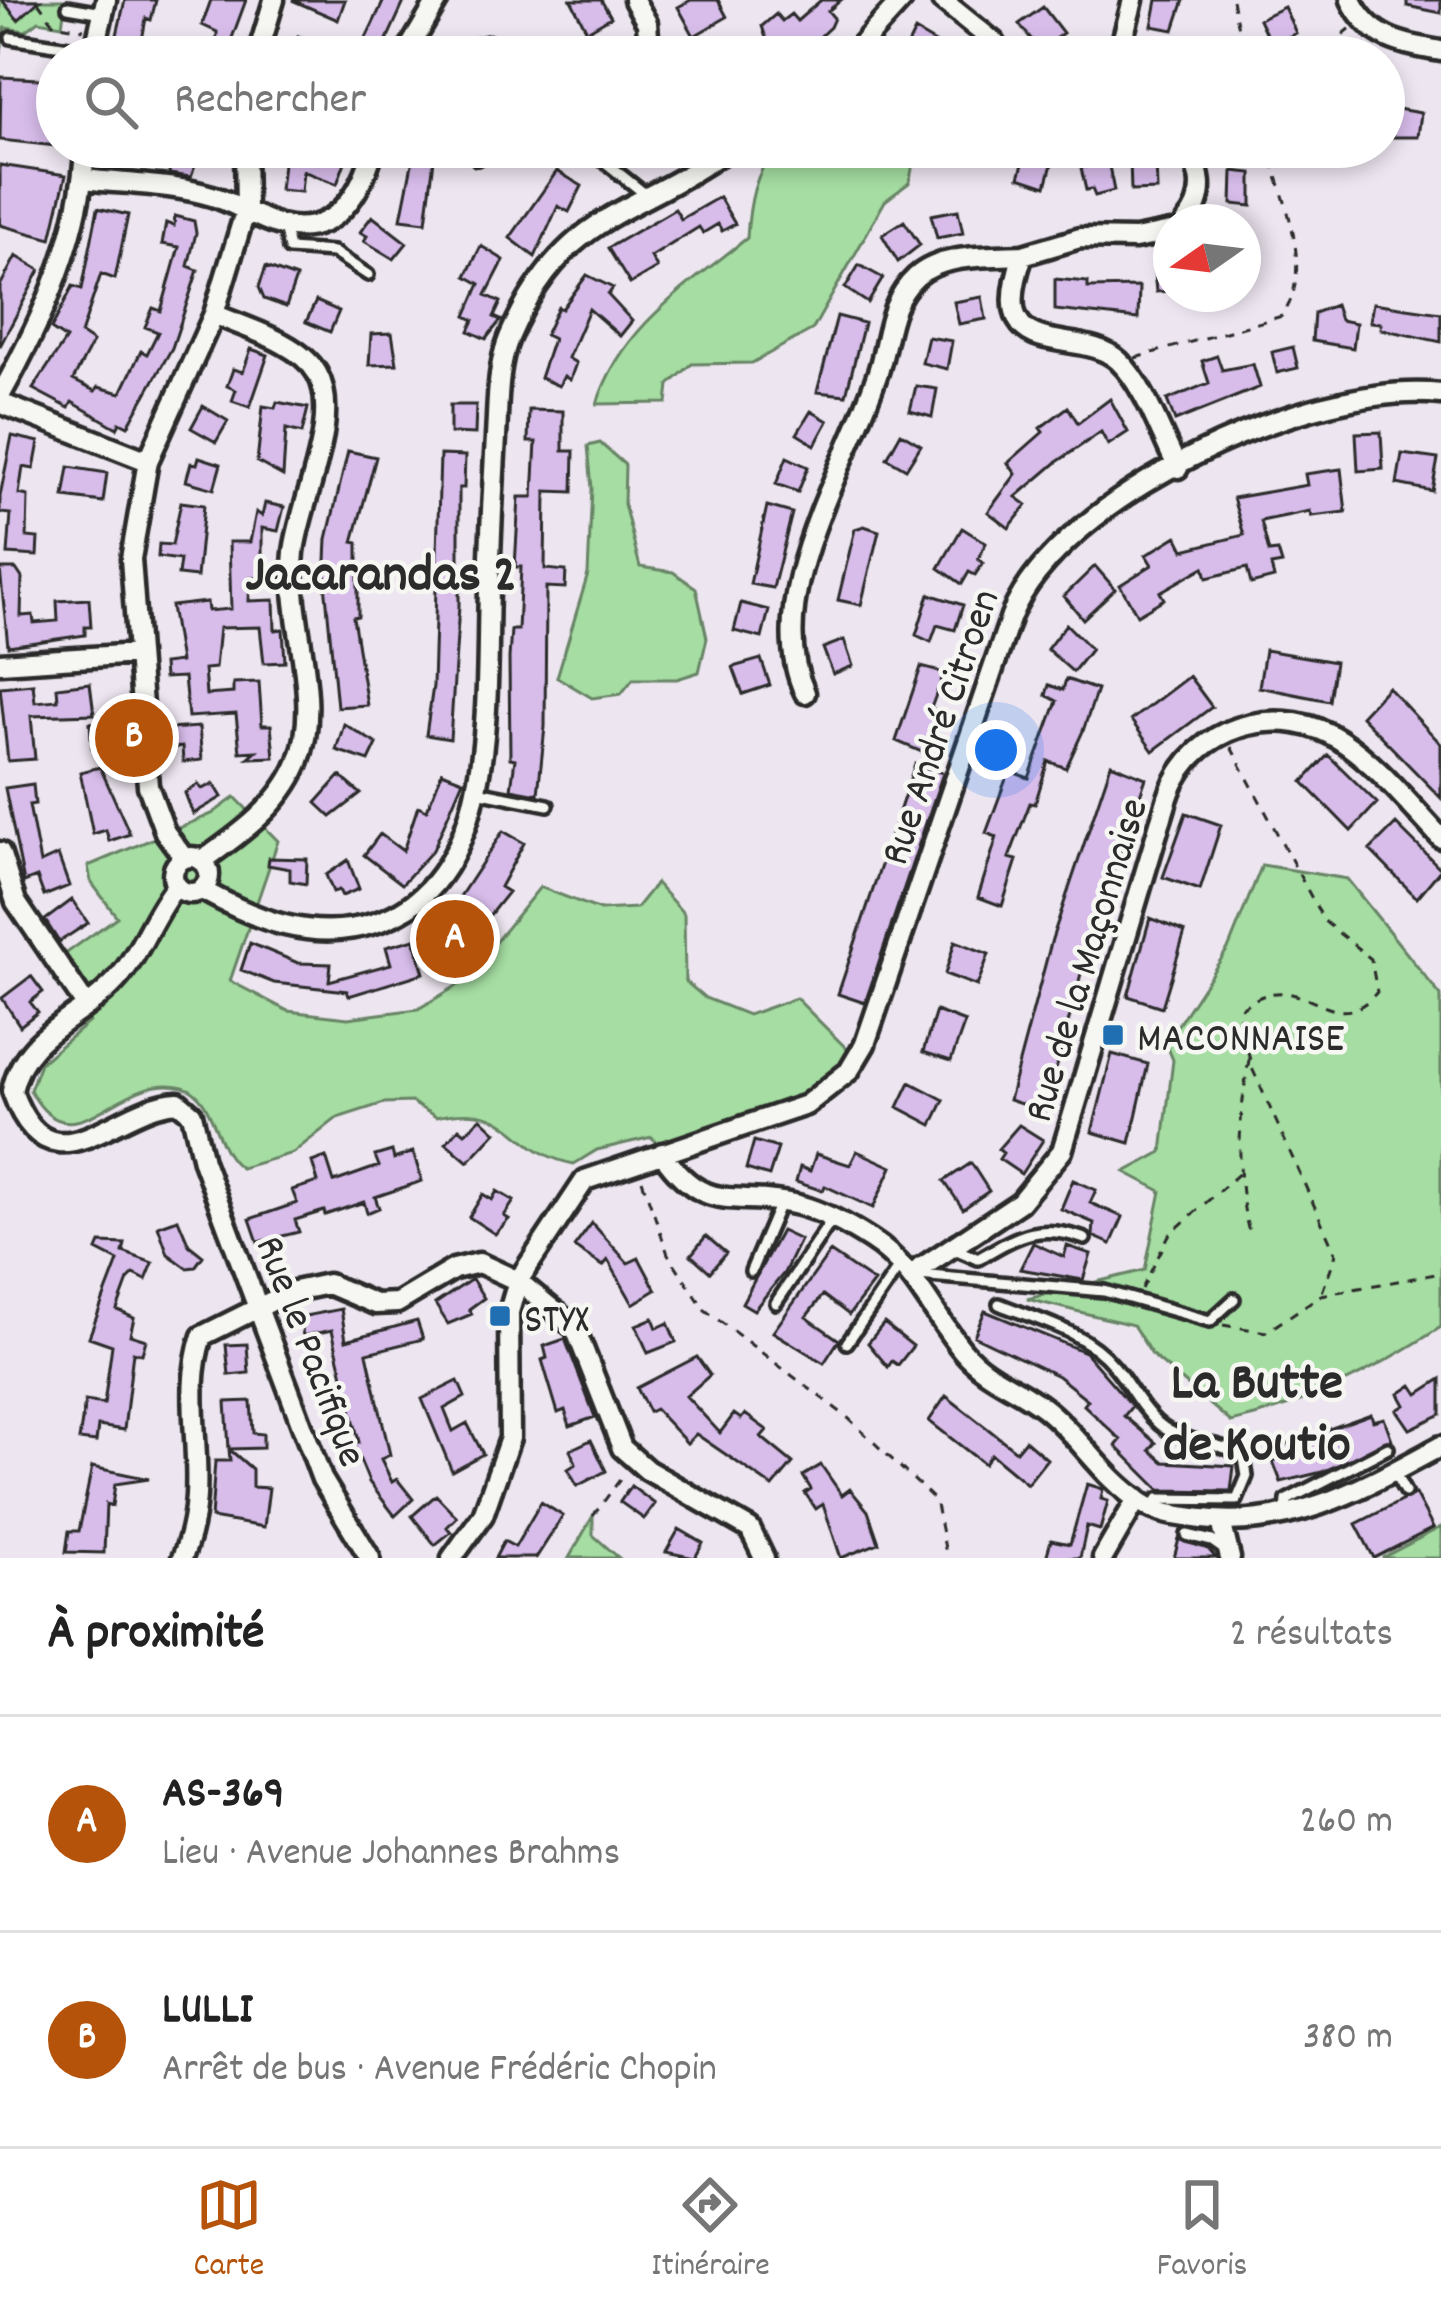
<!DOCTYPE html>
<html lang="fr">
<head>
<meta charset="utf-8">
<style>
	body { margin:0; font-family:Dekko,sans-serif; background:#f2f2f2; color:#222 }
	.compass { position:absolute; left:1153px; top:204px; width:108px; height:108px; border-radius:50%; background:#fff; box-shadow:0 6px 18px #0003; rotate:256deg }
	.you { position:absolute; left:996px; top:750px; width:42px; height:42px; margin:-30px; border:9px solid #fff; border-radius:50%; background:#1a73e8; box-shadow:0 0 0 18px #1a73e833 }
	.badge { display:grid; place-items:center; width:78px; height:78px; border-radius:50%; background:#b45309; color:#fff; font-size:39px; font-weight:700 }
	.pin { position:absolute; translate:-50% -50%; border:6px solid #fff; box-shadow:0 3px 12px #0006 }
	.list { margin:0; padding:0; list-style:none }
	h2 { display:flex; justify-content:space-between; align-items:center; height:156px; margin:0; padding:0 48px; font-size:51px }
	h2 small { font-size:39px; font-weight:400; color:#767676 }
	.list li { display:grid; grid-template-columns:78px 1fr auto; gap:36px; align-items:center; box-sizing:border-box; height:216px; padding:0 48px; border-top:3px solid #e0e0e0 }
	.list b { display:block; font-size:45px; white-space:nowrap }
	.list p { margin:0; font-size:39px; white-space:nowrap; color:#767676 }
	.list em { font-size:39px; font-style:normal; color:#767676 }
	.icon { flex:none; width:66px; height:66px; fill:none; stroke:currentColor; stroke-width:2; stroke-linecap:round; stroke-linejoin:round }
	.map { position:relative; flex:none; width:1441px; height:1558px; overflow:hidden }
	.search { position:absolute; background:#fff; box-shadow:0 6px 18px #0003; left:36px; right:36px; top:36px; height:132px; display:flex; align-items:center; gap:30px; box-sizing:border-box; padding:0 42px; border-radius:66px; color:#767676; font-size:45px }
	.sheet { height:588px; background:#fff }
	nav { display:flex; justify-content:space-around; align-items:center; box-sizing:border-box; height:168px; border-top:3px solid #e0e0e0; background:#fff; font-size:33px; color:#767676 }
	nav a { display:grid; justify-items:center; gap:6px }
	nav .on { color:#b45309 }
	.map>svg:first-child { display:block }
	.green { fill:#a5dda2; stroke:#688466; stroke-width:3 }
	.building { fill:#d8bdeb; stroke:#2b2b2b; stroke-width:3 }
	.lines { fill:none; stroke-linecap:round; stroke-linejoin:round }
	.service-casing { stroke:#2b2b2b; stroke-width:18 }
	.minor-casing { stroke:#2b2b2b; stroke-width:27 }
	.path { stroke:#2b2b2b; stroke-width:3; stroke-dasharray:9 9; stroke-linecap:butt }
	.service { stroke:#f6f6f2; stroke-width:9 }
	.minor { stroke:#f6f6f2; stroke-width:18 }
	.poi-dot { fill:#1f6fb2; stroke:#f6f6f2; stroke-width:4.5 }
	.labels { text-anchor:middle; stroke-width:9; stroke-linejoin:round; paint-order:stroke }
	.street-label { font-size:42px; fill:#2b2b2b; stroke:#f6f6f2 }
	.poi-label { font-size:42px; fill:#2b2b2b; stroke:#f6f6f2; text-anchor:start }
	.district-label { font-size:54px; font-weight:bold; fill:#2b2b2b; stroke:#f6f6f2 }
</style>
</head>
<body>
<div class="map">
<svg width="1441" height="1558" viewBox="0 0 1441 1558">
	<rect width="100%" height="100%" fill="#ede5f0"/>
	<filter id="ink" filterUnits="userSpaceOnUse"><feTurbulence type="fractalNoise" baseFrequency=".00833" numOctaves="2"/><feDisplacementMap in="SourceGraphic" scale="24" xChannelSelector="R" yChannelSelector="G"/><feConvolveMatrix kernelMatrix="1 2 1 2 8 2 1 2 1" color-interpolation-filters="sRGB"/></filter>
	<g filter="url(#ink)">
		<path class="green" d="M0 0H66L62 25 39 21 26 31 5 28 0 58Z
			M777 147H917L909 183 885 201 813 329 752 363 692 364 669 385 667 403 597 404C621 327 688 286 747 238 749 205 754 172 777 147Z
			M600 443 625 465 624 504 640 567 673 572 696 588 707 638 699 672 677 679H633L621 694 592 698 557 677 588 574 592 488 588 446Z
			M235 797 278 841 230 981 288 1011 348 1018 418 1009 463 982 540 887 600 910 636 908 656 883 684 914 685 981 705 998 748 1015 796 998 854 1056 816 1090 657 1145 652 1137 597 1150 574 1164C509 1152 516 1099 436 1117L411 1102 384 1103 337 1118 293 1153 241 1168C213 1150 216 1096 183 1087 117 1070 74 1171 30 1090L40 1063 90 1021 31 1045 85 1005 54 962 117 917 91 882 88 866 212 814Z
			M1262 865 1347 879 1441 996V1327C1375 1370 1308 1405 1231 1422L1152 1355 1133 1325 1027 1299 1145 1270 1161 1191 1125 1172 1162 1152 1173 1060 1166 1043 1229 947Z
			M593 1516V1535L619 1558H569Z
			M1441 1527V1558H1382Z"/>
		<path class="building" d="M2 0H40L18 20Z
			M125 0H156L151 20 146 18 139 57H112Z
			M211 0H246L225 57H216L217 32 202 25Z
			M292 0H345L338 20Z
			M384 0H405L379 57H357Z
			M571 0H601L611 17 587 31Z
			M691 0H718L727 17 694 36 678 7Z
			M821 0H841L828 11 834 18 830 27 814 42 796 57H756L769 47 762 26 776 14 782 21 791 14 797 21Z
			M1157 0H1184L1174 30 1152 26Z
			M1407 0H1441V13L1407 6Z
			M1043 7 1063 33 1040 50 1019 24Z
			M1284 7 1296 33 1271 45 1259 19Z
			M915 31 937 44 925 57H902Z
			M489 34 543 52V57H464L468 39Z
			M298 36 317 43 314 57H291Z
			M1 77 57 80V146L0 140Z
			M1385 107 1421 113 1418 137H1384Z
			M105 147H144L143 159 129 158 128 165 105 162Z
			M172 147 201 149 191 177 169 174Z
			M327 147 348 154 337 184 303 171 301 192 280 190 283 163 278 157 322 161Z
			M1028 148 1054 157 1046 186 1019 177Z
			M415 149 435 152 426 222 401 219Z
			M1130 159H1156L1157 190 1131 191Z
			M1108 161 1114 191 1095 196 1092 189 1086 190 1081 168Z
			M0 165 66 175 51 239 0 225Z
			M557 171 582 186 569 212 558 206 535 257 510 238Z
			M1233 171 1252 173V206L1232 204Z
			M719 197 735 224 722 231 718 224 703 233 699 227 651 257 657 268 630 284 608 248 675 209 681 219Z
			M98 208 128 215 115 279 101 274 81 334 93 342 73 380 95 391 98 387 121 393 141 351 147 354 158 332 145 327 153 308 161 311 179 247 162 244 166 223 174 226 175 216 194 221 196 233 188 266 198 270 172 348 128 426 120 422 117 428 72 402 69 408 33 389 66 339 51 329 73 286 82 289Z
			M958 210 963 233 937 238 931 215Z
			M372 216 407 243 394 259 364 241 367 236 360 232Z
			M904 221 920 245 898 262 882 235Z
			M481 246 504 260 486 295 501 302 494 317 501 320 486 339 469 331 474 320 466 316 480 284 466 276Z
			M16 256 40 270 0 346V286Z
			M859 265 883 278 868 303 845 288Z
			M266 267 296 278 286 307 264 299 259 287Z
			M1171 270V291L1156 292 1154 271Z
			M587 275 613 288 608 295 632 321 620 336 589 309 568 358 576 363 570 380 564 376 559 386 540 378 553 339 545 335 558 307 562 309Z
			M1055 279 1088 282V288L1139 287 1138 319 1055 310Z
			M982 297 986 319 959 324 954 302Z
			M316 301 339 311 330 332 306 322Z
			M1373 303 1441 313V342L1381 329V323L1370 322Z
			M1335 305 1340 320 1356 323 1353 348 1312 341 1314 313Z
			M837 316 864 323 846 395 817 392Z
			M392 333 397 364 369 365 371 334Z
			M928 337 952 341 947 369 922 363Z
			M1293 347 1298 368 1277 373 1272 352Z
			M251 349 268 355 250 407 232 401 236 390 227 386 233 369 243 372Z
			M1217 356 1222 370 1253 364 1260 387 1175 421 1167 400 1209 383 1202 361Z
			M916 386 937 389 932 417 910 411Z
			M1110 399 1128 432 1108 445 1101 432 1057 462 1016 497 1027 505 1009 528 988 512 1016 474 1008 463 1043 432 1040 428 1068 407 1078 423Z
			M277 402 308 408 302 433 286 429 283 476 257 462 263 406 275 408Z
			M450 405H476L475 434 450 433Z
			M203 406 228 421 216 442 191 428Z
			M529 410 563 411V451H574L573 492 546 491 545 569 566 571 565 588 546 587 545 727 538 794 511 789 515 759 510 758 509 658 511 630H518L521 567H515L519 497H533L536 442H528Z
			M811 411 828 421 815 445 797 434Z
			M1381 432 1383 469 1358 471 1356 433Z
			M901 433 921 445 906 469 887 458Z
			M12 436 39 442 34 469 23 467 19 494 28 496 27 537 38 538 37 556 8 554 11 514 0 513V496Z
			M348 451 376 457 353 542 358 543V616L353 617 367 705 337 707 325 583 327 539Z
			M1402 454 1438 459 1432 491 1397 484Z
			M440 455 465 456 464 488H459V606L450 739 426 735 433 686Z
			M199 457 221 464 214 489 186 481 191 463 197 464Z
			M787 457 808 467 798 492 776 484Z
			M69 467 107 473 103 502 64 497Z
			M1341 469 1346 512 1311 516 1310 511 1261 521 1269 552 1278 551 1282 564 1271 566 1274 578 1251 584 1247 568 1207 578 1204 567 1160 592 1164 599 1137 615 1120 585 1152 565 1146 555 1177 536 1184 550 1244 535 1233 498 1307 485 1305 474Z
			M181 502 204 505 197 577 178 575 180 560 158 557 159 544 172 545Z
			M265 503 284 507 278 531 262 528V578H250L249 601 274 600 275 630 283 629 285 662 264 663 260 627 219 628 215 668 204 669 206 695 233 693V683L259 682 262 725H271L274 757 248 758 256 751 240 752 236 714 188 717 184 677 164 678 163 664 180 662 171 606 207 602 208 611 231 609 229 542H250L256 512 262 516Z
			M767 506 792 513 773 588 750 584Z
			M864 526 879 531 861 605 838 600 855 529Z
			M962 528 986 543 978 559 983 563 975 575 969 572 962 584 939 568Z
			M1095 566 1115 589 1083 619 1064 596Z
			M0 569H16L22 578 21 616 33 615 34 623 58 621 57 601 89 599 91 627H85V635L8 646Z
			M929 594 963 605 955 630 937 625 931 642 916 635Z
			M741 603 769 610 762 638 734 631Z
			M1066 624 1091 649 1073 672 1047 649Z
			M844 640 853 666 833 674 823 648Z
			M1265 650 1335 662 1329 701 1259 687Z
			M761 659 770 685 743 694 733 667Z
			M921 667 944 673 931 708 937 710 924 753 896 741Z
			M1189 676 1212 707 1153 751 1131 720Z
			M1066 679 1097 690 1083 731 1066 768 1048 761 1035 804 1030 803 1009 858 1017 860 1002 906 978 897 997 837 986 833 1009 771 1029 778 1057 701 1046 695 1049 685 1063 690Z
			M90 683 94 714 31 716 35 759 8 761 0 687 33 684 35 702 58 700 57 687Z
			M1388 687 1441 744V798L1361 716Z
			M115 721 117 743 111 744 112 750 92 748 90 723Z
			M344 724 377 744 369 761 336 750Z
			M199 727 202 760 183 762 182 747 170 748 168 729Z
			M1328 755 1377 803 1351 831 1303 782Z
			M915 764 943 773 865 1003 838 994Z
			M1111 764 1146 778 1092 931 1045 1112 1009 1100 1052 939Z
			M100 767 130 834 109 841 106 830 93 834 80 772Z
			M442 772 463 780 433 850 402 884 364 855 380 834 403 851 418 806 427 810Z
			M340 776 361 794 331 817 316 803Z
			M33 784 35 804 29 805 40 863 58 855 69 886 44 896 37 877 24 882 5 788Z
			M198 784 202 789 214 784 222 797 193 814 185 793Z
			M1186 813 1221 825 1200 890 1163 877Z
			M1396 824 1441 869 1417 898 1370 850Z
			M503 831 524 843 500 887 508 892 453 961 434 944 464 910 455 904Z
			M269 858 307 859 306 884 290 881V869L268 865Z
			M348 860 359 889 342 896 339 890 333 892 326 875Z
			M72 900 88 923 59 942 45 920Z
			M1150 918 1185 932 1162 1007 1128 996Z
			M414 939 424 973 349 996 347 991 274 983 241 970 250 943 298 963 331 964 329 981 391 964 386 947Z
			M955 941 989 954 977 986 945 974Z
			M31 976 43 992 30 1002 38 1012 20 1026 2 998Z
			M936 1011 965 1022 951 1061 923 1052Z
			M1112 1054 1148 1064 1130 1143 1092 1132Z
			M910 1082 944 1100 932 1125 898 1107Z
			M481 1118 496 1132 468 1162 446 1143 459 1128 465 1133Z
			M1019 1125 1043 1140 1021 1174 999 1159 1003 1153 998 1149Z
			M754 1141 778 1148 769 1176 746 1169Z
			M392 1151 394 1159 413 1152 422 1181 375 1197 379 1208 367 1213 364 1202 325 1215 324 1211 295 1220 299 1232 258 1242 250 1219 297 1203 292 1190 318 1182 312 1162 326 1157 334 1182 379 1166 375 1156Z
			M857 1151 892 1167 873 1208 825 1186 823 1191 796 1182 800 1167 810 1171 816 1154 850 1165Z
			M971 1163 989 1191 963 1209 944 1181Z
			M1073 1180 1096 1190 1090 1203 1123 1217 1111 1244 1093 1236 1094 1223 1061 1209Z
			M497 1191 514 1201 504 1216 509 1219 495 1234 469 1217 483 1194 492 1200Z
			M178 1219 189 1245 203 1256 195 1267 187 1268 168 1254 158 1226Z
			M592 1223 628 1263 639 1258 656 1290 633 1304 608 1260 603 1266 574 1247Z
			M781 1231 800 1240 784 1273 754 1310 742 1303Z
			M706 1236 726 1253 710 1272 691 1255Z
			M100 1243 125 1244 123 1252 153 1263 146 1280 134 1274 128 1280 117 1310 134 1318 130 1335 146 1340 142 1354 133 1352 124 1430 98 1426 96 1442 79 1440 85 1401 104 1404 112 1345 89 1337 118 1261 97 1250Z
			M1033 1243 1064 1257 1067 1246 1091 1254 1083 1280 1020 1269Z
			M830 1252 874 1282 849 1315 823 1295 806 1317 839 1340 824 1363 773 1332Z
			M472 1279 484 1298 469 1309 472 1314 448 1324 435 1304Z
			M341 1309 346 1340 417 1321 423 1339 367 1353 390 1455 381 1459 392 1482 397 1479 413 1499 395 1516 369 1482 353 1443 359 1442 332 1330 303 1336 300 1317Z
			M985 1311 1085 1352 1132 1406 1124 1416 1156 1443 1150 1450 1164 1462 1234 1466 1231 1491 1160 1490 1116 1446 1121 1440 1084 1405 1088 1400 1058 1376 974 1336Z
			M653 1318 657 1328 668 1323 676 1342 648 1353 636 1325Z
			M884 1323 913 1346 898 1365 892 1361 888 1367 868 1343Z
			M565 1339 595 1417 570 1426 565 1410 558 1413 542 1360 547 1358 544 1346Z
			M247 1344 249 1373 229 1375 226 1345Z
			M697 1357 710 1375 686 1396 720 1433 734 1414 741 1419 745 1414 767 1430 761 1437 793 1463 773 1487 696 1434 687 1443 655 1409 649 1412 637 1388Z
			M1441 1379V1414L1410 1429 1397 1410 1405 1405 1399 1394 1412 1385 1418 1394Z
			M458 1381 465 1397 444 1409 453 1431 467 1423 483 1454 452 1471 422 1399Z
			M946 1396 1016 1451 1025 1440 1047 1459 1027 1484 991 1454 984 1464 929 1421Z
			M251 1401 253 1433 263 1434V1448L229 1449 226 1402Z
			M1371 1414 1373 1421 1384 1418 1392 1440 1322 1472 1281 1482 1273 1461 1283 1457 1279 1447Z
			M591 1440 606 1471 577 1486 568 1469 576 1464 570 1450Z
			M229 1449 252 1469V1487L269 1488 264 1527 211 1518 215 1461H230Z
			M821 1465 842 1495 850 1489 868 1511 879 1543 841 1558 823 1504 816 1509 805 1493 811 1489 803 1476Z
			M92 1467 149 1479 115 1484 112 1506 106 1504 104 1553 66 1552 69 1531H79Z
			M1087 1484 1103 1489 1101 1499 1108 1501 1100 1530 1087 1526 1080 1558H1046L1051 1540 1070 1544Z
			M631 1486 655 1504 644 1519 620 1502Z
			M1415 1494 1433 1528 1374 1558 1356 1524Z
			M436 1495 457 1517 447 1527 451 1532 435 1545 412 1516Z
			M541 1502 563 1516 536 1558H495L504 1541 515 1547Z
			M679 1529 703 1543 695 1558 666 1552Z
			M1179 1539 1208 1549 1216 1558H1174Z"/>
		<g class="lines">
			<g class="service-casing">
				<path id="service" d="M68 7 103 13
					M11 38 94 51
					M474 147 477 159 496 147
					M586 147 645 194
					M284 226 289 249 333 252 368 275
					M477 791 548 805
					M950 1247 978 1259C1019 1235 1039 1222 1085 1239
					M751 1271 780 1203
					M918 1275 1104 1291 1210 1321 1234 1299
					M776 1303 833 1218
					M999 1304C1038 1320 1085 1331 1113 1365 1129 1383 1140 1408 1159 1424 1184 1446 1221 1439 1244 1458L1247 1476 1237 1500 1158 1499 1152 1508
					M847 1343 901 1264
					M1394 1472 1405 1492
					M1286 1512 1287 1500 1388 1448
					M1187 1535 1212 1541 1229 1553"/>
			</g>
			<g class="minor-casing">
				<path id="minor" d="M634 0 647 23 649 50
					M942 0 994 42 1003 57
					M1351 0C1370 39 1401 44 1441 51
					M93 57 106 0
					M257 57 274 0
					M404 57 438 0
					M850 57 902 0
					M1118 57 1133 0
					M1176 147C1206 163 1206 198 1186 222
					M84 179C125 184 173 184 212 196 236 203 257 219 280 225 336 239 362 191 374 147
					M1171 232 1135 239 1080 238 1023 255C983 370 1080 323 1119 361 1145 386 1161 435 1178 468
					M0 396C42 321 82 233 85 147
					M0 403 148 461
					M0 663 137 654
					M805 693C759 597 851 460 879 369 889 336 888 303 916 277 943 253 990 257 1023 255
					M0 852 16 902 86 1005
					M173 875a18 18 0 1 1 36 0a18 18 0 1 1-36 0Z
					M184 858 165 832 148 786 131 559 148 461 214 314 246 209 245 147
					M202 861C239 835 280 806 298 763 324 698 287 620 294 552 300 501 343 418 317 373 299 342 245 328 214 314
					M176 886C153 914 143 948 121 975 84 1020 25 1029 12 1091 50 1198 114 1105 178 1102L192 1114 203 1161 322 1479 370 1558
					M202 890C256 920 313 943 375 923 501 883 485 694 489 592 490 540 493 488 496 437 498 405 497 367 509 338 565 209 633 218 731 147
					M662 1153C707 1218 734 1189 798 1205 825 1212 848 1225 871 1240 915 1268 931 1312 963 1351 986 1378 1017 1387 1044 1408 1080 1436 1103 1478 1142 1503 1160 1515 1181 1516 1203 1519 1293 1530 1365 1487 1441 1446
					M912 1274 1020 1202 1062 1151 1160 823C1165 809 1168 792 1176 779 1207 721 1286 705 1340 740 1377 764 1410 805 1441 838
					M1221 1521 1230 1558
					M182 1558C215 1480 178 1406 202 1336L290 1292 328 1284 375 1304 397 1303 454 1269 479 1263 518 1281 575 1328 622 1448 647 1470 750 1529 764 1558
					M452 1558 483 1515 510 1438 509 1312 518 1281 585 1180 806 1105 849 1071 865 1044 1011 616C1060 496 1314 379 1441 394
					M1103 1558 1137 1499"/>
			</g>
			<path class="path" d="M1232 0 1244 57
				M38 2 54 24 84 29
				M1315 57 1351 28
				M1135 358 1282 316C1316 268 1282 199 1268 147
				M1231 747 1324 921 1371 959 1377 992C1328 1048 1303 956 1238 1011L1252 1068 1336 1254 1321 1295
				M1249 1060C1239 1112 1235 1181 1249 1232
				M642 1180 668 1254 705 1310 847 1417 935 1500 947 1558
				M1142 1289 1169 1235 1242 1171
				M1223 1325 1266 1332 1321 1295 1441 1273
				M593 1516 624 1474"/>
			<use href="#service" class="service"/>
			<use href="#minor" class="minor"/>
		</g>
	</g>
	<g class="poi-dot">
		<rect x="1101" y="1023" width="24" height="24" rx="6"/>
		<rect x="488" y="1304" width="24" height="24" rx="6"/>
	</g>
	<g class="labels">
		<g class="street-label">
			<text transform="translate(937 726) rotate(-71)" y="15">Rue André Citroen</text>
			<text transform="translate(1083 959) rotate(-73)" y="15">Rue de la Maçonnaise</text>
			<text transform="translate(314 1350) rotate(69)" y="15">Rue le Pacifique</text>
		</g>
		<g class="poi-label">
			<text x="1137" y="1050">MACONNAISE</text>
			<text x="524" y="1331">STYX</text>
		</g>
		<g class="district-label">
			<text x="381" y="589">Jacarandas 2</text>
			<text x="1257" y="1397">La Butte<tspan x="1257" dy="62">de Koutio</tspan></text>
		</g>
	</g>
</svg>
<svg class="compass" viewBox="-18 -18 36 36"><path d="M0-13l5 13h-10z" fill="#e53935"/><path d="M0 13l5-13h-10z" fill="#767676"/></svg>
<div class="you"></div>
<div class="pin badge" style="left:455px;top:939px">A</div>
<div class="pin badge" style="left:134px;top:738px">B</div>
<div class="search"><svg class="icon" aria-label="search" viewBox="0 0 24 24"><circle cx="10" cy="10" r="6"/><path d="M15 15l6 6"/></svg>Rechercher</div>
</div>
<section class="sheet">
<h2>À proximité<small>2 résultats</small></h2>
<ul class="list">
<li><span class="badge">A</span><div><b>AS-369</b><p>Lieu · Avenue Johannes Brahms</p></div><em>260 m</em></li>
<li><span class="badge">B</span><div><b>LULLI</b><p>Arrêt de bus · Avenue Frédéric Chopin</p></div><em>380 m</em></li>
</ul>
</section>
<nav>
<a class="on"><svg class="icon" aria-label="map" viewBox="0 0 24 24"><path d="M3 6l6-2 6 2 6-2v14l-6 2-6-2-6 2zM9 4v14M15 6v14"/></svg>Carte</a>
<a><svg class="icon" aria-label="directions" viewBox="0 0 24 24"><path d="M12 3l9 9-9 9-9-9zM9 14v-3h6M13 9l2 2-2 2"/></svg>Itinéraire</a>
<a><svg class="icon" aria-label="saved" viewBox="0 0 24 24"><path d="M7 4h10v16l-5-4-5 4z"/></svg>Favoris</a>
</nav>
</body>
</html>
